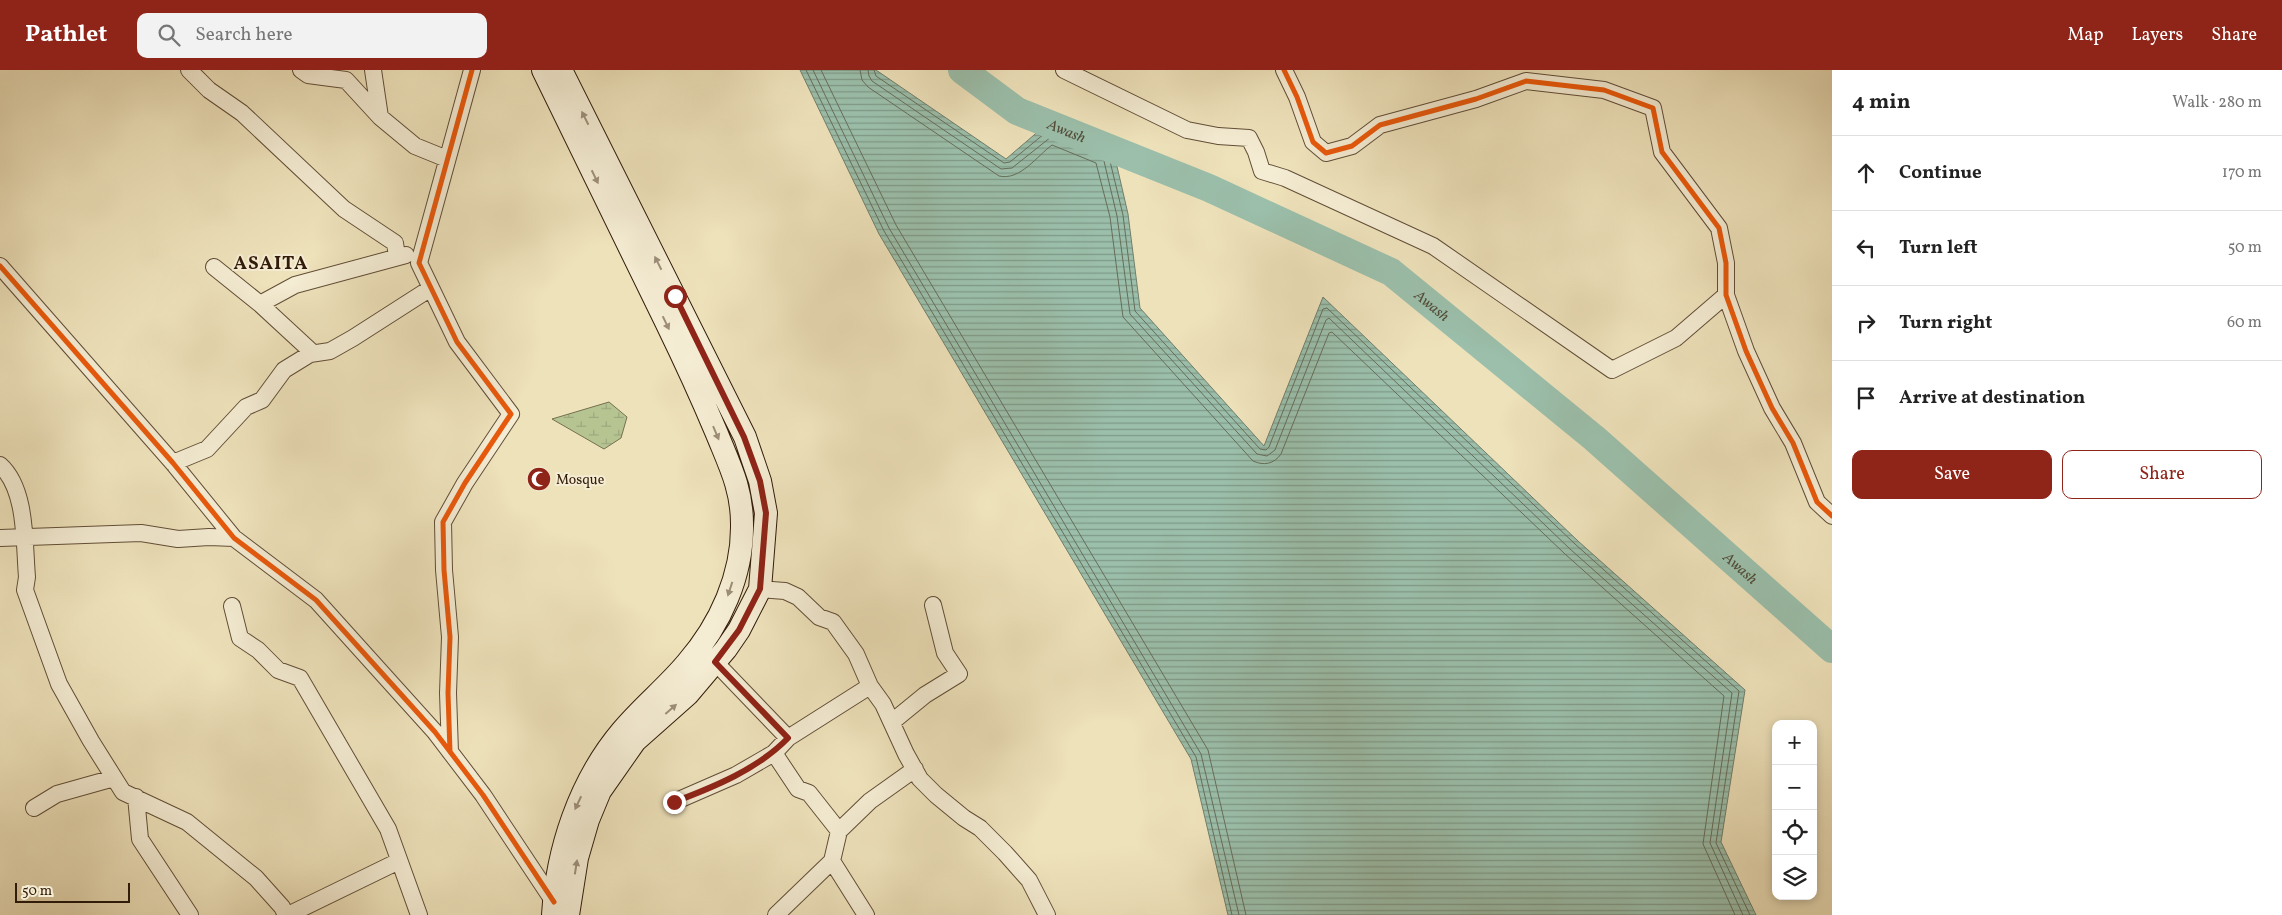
<!DOCTYPE html>
<html lang="en">
<head>
<meta charset="utf-8">
<style>
	body { margin:0; font-family:Vollkorn,serif; background:#f2f2f2; color:#222 }
	.controls { position:absolute; right:15px; bottom:15px; display:grid; overflow:hidden; border-radius:10px; box-shadow:0 2px 8px #0003 }
	.controls button { width:45px; height:45px; display:grid; place-items:center; padding:0; border:0; border-bottom:1px solid #e0e0e0; background:#fff; color:#222; font:25px sans-serif }
	.scale { position:absolute; left:15px; bottom:12px; width:115px; box-sizing:border-box; padding-left:5px; border:2px solid #321c0a; border-top:0; font-size:14px; line-height:18px; white-space:nowrap; color:#321c0a; -webkit-text-stroke:4px #f4ecd3; paint-order:stroke }
	.stop { position:absolute; width:15px; height:15px; margin:-11px; border:4px solid #8f2418; border-radius:50%; background:#fff }
	.stop.end { background:#8f2418; border-color:#fff; box-shadow:0 1px 5px #0008 }
	.list { margin:0; padding:0; list-style:none }
	h2 { display:flex; justify-content:space-between; align-items:center; height:65px; margin:0; padding:0 20px; font-size:21px }
	h2 small { font-size:16px; font-weight:400; color:#767676 }
	.list li { display:grid; grid-template-columns:32px 1fr auto; gap:15px; align-items:center; box-sizing:border-box; height:75px; padding:0 20px; border-top:1px solid #e0e0e0 }
	.list b { display:block; font-size:19px; white-space:nowrap }
	.list em { font-size:16px; font-style:normal; color:#767676 }
	.actions { display:flex; gap:10px; padding:15px 20px }
	.actions a { flex:1; padding:11px 0; border:1px solid #8f2418; border-radius:10px; text-align:center; font-size:18px; color:#8f2418 }
	.actions .main { background:#8f2418; color:#fff }
	.icon { flex:none; width:28px; height:28px; fill:none; stroke:currentColor; stroke-width:2; stroke-linecap:round; stroke-linejoin:round }
	.map { position:relative; flex:none; width:1832px; height:845px; overflow:hidden }
	header { display:flex; align-items:center; gap:30px; box-sizing:border-box; height:70px; padding:0 25px; background:#8f2418; color:#fff }
	header strong { font-size:24px }
	nav { display:flex; gap:28px; margin-inline-start:auto; font-size:18px }
	.search { width:350px; height:45px; background:#f2f2f2; display:flex; align-items:center; gap:12px; box-sizing:border-box; padding:0 18px; border-radius:10px; color:#767676; font-size:19px }
	main { display:flex }
	aside { flex:1; background:#fff }
	.map>svg:first-child { display:block }
	.wetland { fill:url(#wetland-marsh); stroke:#74704e }
	.water { fill:url(#water-rules); stroke:#717e6b }
	.lines { fill:none; stroke-linecap:round; stroke-linejoin:round }
	.shore { stroke:#666e5a; stroke-width:1 }
	.river { stroke:#9bbfab; stroke-width:28 }
	.minor-casing { stroke:#614e36; stroke-width:18 }
	.secondary-casing { stroke:#321c0a; stroke-width:24 }
	.minor { stroke:#f4ecd3; stroke-width:16 }
	.secondary { stroke:#f4ecd3; stroke-width:22 }
	.cycleway-casing { stroke:#f4ecd3; stroke-width:8 }
	.cycleway { stroke:#e8590c; stroke-width:5 }
	.oneway { fill:#9d8e79 }
	.route { stroke:#8f2418; stroke-width:6 }
	.labels { text-anchor:middle; stroke-width:4; stroke-linejoin:round; paint-order:stroke }
	.poi-label { font-size:14px; fill:#321c0a; stroke:#f4ecd3; text-anchor:start }
	.water-label { font-size:15px; font-style:italic; fill:#524d3a; stroke:#f4ecd3 }
	.district-label { font-size:19px; font-weight:bold; letter-spacing:1px; fill:#321c0a; stroke:#f4ecd3 }
</style>
</head>
<body>
<header>
<strong>Pathlet</strong>
<div class="search"><svg class="icon" aria-label="search" viewBox="0 0 24 24"><circle cx="10" cy="10" r="6"/><path d="M15 15l6 6"/></svg>Search here</div>
<nav><a>Map</a><a>Layers</a><a>Share</a></nav>
</header>
<main>
<div class="map">
<svg width="1832" height="845" viewBox="0 0 1832 845">
	<defs>
		<pattern id="wetland-marsh" width="20" height="14" patternUnits="userSpaceOnUse" patternTransform="scale(1.25)"><rect width="20" height="14" fill="#b6c492"/><path d="M1 5h8M5 5V1M11 12h8M15 12V8" fill="none" stroke="#9da87d"/></pattern>
		<pattern id="water-rules" width="6" height="5" patternUnits="userSpaceOnUse" patternTransform="scale(1.25)"><rect width="6" height="5" fill="#9bbfab"/><path d="M0 2.5h6" fill="none" stroke="#7f9a89"/></pattern>
	</defs>
	<rect width="100%" height="100%" fill="#eee2bb"/>
	<filter id="stains"><feTurbulence type="fractalNoise" baseFrequency=".004" numOctaves="4"/><feColorMatrix values="0 0 0 0 .2 0 0 0 0 .09 0 0 0 0 .02 0 0 0 .5 -.17"/></filter>
	<radialGradient id="worn" r=".72"><stop offset=".6" stop-color="#630" stop-opacity="0"/><stop offset="1" stop-color="#630" stop-opacity=".3"/></radialGradient>
	<path class="wetland" d="M609 332 627 347 621 368 604 379 552 349Z"/>
	<path class="water" d="M800 0H876L1006 89 1048 53 1113 79 1128 144 1140 238 1264 376 1323 227 1578 471 1745 620 1721 772 1756 845H1228L1191 689 879 164Z"/>
	<g class="lines">
		<path class="shore" d="M806 0 884 161 1196 687 1232 845
			M813 0 889 158 1201 684 1239 845
			M821 0 896 155 1208 680 1246 845
			M860 0 862 10 868 17 999 106C1020 111 1037 86 1052 75L1096 93 1110 147 1123 247 1253 391C1264 396 1274 394 1281 384L1329 263 1332 262 1565 484 1724 626 1703 774 1735 845
			M868 0 869 6 872 11 1001 99 1012 98 1051 67 1103 87 1117 146 1130 244 1257 384 1267 386 1275 380 1326 250 1329 248 1570 479 1732 623 1710 773 1743 845
			M874 0 876 6 1004 93 1010 92 1050 59 1108 83 1123 145 1135 241 1260 379 1266 380 1269 377 1323 239 1327 238 1575 474 1739 621 1716 773 1750 845"/>
		<path class="river" id="s1" d="M962 0 1017 41 1209 118 1391 202 1594 368 1832 579"/>
		<g class="minor-casing">
			<path id="minor" d="M189 0 209 20 242 43 344 139 395 173 397 187
				M301 0 308 5 346 10 380 47 415 76 447 89
				M373 0 380 47
				M1064 0 1187 60 1218 66 1249 68 1256 82 1262 101 1285 108 1433 176 1612 300 1676 268 1726 225
				M1284 0 1297 27 1313 72 1326 83 1352 76 1380 55 1476 29 1526 11 1604 20 1653 38 1662 82 1719 158 1726 193V225L1746 281 1772 338 1793 373 1817 432 1832 446
				M0 196 173 393 234 468 316 530 435 662 483 725 554 832
				M214 197 260 234 313 283
				M260 234 295 215 406 185
				M173 393 207 379 246 337 262 330 284 300 310 284 330 281 353 268 431 218
				M0 395C27 419 24 473 27 507L25 520 59 614 91 671 123 722 187 752 256 808 282 837 286 845
				M0 468 141 463 178 469 209 467 234 468
				M760 519 785 521 798 527 819 547 833 552 856 584 870 616 883 634 906 684 920 709 936 725 964 748 980 758 1005 783 1029 810 1047 845
				M232 536 240 568 258 580 278 600 300 608 388 759 419 845
				M715 592 788 668 870 616
				M892 652 925 625 959 604 945 583 933 535
				M450 682 448 623 450 567 444 500 443 452 465 413 511 344 457 272 419 193 472 0
				M136 727 140 769 190 845
				M674 732 736 705 774 683
				M34 738 57 724 114 708
				M839 761 870 731 915 699
				M832 791 866 845
				M288 845 399 791
				M776 845 832 791 839 761 809 723 798 719 774 683 788 668"/>
		</g>
		<g class="secondary-casing">
			<path id="secondary" d="M543 0C584 84 625 168 666 252 684 289 701 326 717 364 730 396 742 419 742 454 743 505 720 555 687 593 667 617 642 637 622 661 579 712 557 780 553 845
				M561 0 745 367 760 411 766 443 760 519 739 560 726 579 688 624 635 671 600 721 588 750 577 788 568 845"/>
		</g>
		<use href="#minor" class="minor"/>
		<use href="#secondary" class="secondary"/>
		<g class="cycleway-casing">
			<path id="cycleway" d="M1284 0 1297 27 1313 72 1326 83 1352 76 1380 55 1476 29 1526 11 1604 20 1653 38 1662 82 1719 158 1726 193V225L1746 281 1772 338 1793 373 1817 432 1832 446
				M0 196 173 393 234 468 316 530 435 662 483 725 554 832
				M450 682 448 623 450 567 444 500 443 452 465 413 511 344 457 272 419 193 472 0"/>
		</g>
		<use href="#cycleway" class="cycleway"/>
	</g>
	<defs><path id="oneway-solid" d="M-6-.8H1V-3.2L6.5 0L1 3.2V.8H-6Z" transform="scale(1.25)"/></defs>
	<g class="oneway">
		<use href="#oneway-solid" transform="translate(585 48) rotate(-117)"/>
		<use href="#oneway-solid" transform="translate(595 107) rotate(64)"/>
		<use href="#oneway-solid" transform="translate(658 193) rotate(-117)"/>
		<use href="#oneway-solid" transform="translate(666 253) rotate(64)"/>
		<use href="#oneway-solid" transform="translate(716 363) rotate(67)"/>
		<use href="#oneway-solid" transform="translate(730 519) rotate(108)"/>
		<use href="#oneway-solid" transform="translate(671 639) rotate(-41)"/>
		<use href="#oneway-solid" transform="translate(578 733) rotate(115)"/>
		<use href="#oneway-solid" transform="translate(576 797) rotate(-81)"/>
	</g>
	<g class="lines">
		<path class="route" d="M674 732C714 717 758 699 788 668L715 592 739 560 760 519 766 443 760 411 744 367 675 226"/>
	</g>
	<defs>
		<g id="mosque-disc" transform="scale(1.25)"><circle r="9.5" fill="#8f2418" stroke="#f4ecd3"/><path d="M3.5-4.9A6 6 0 1 0 3.5 4.9A5 5 0 1 1 3.5-4.9Z" fill="#fff"/></g>
	</defs>
	<g fill-rule="evenodd">
		<use href="#mosque-disc" x="539" y="409"/>
	</g>
	<g class="labels">
		<g class="poi-label">
			<text x="556" y="414">Mosque</text>
		</g>
		<g class="water-label">
			<text dy="5" stroke="none"><textPath href="#s1" startOffset="122">Awash</textPath></text>
			<text dy="5" stroke="none"><textPath href="#s1" startOffset="529">Awash</textPath></text>
			<text dy="5" stroke="none"><textPath href="#s1" startOffset="934">Awash</textPath></text>
		</g>
		<g class="district-label">
			<text x="271" y="199">ASAITA</text>
		</g>
	</g>
	<rect width="100%" height="100%" filter="url(#stains)"/>
	<rect width="100%" height="100%" fill="url(#worn)"/>
</svg>
<div class="controls">
<button>+</button>
<button>−</button>
<button><svg class="icon" aria-label="locate" viewBox="0 0 24 24"><circle cx="12" cy="12" r="6"/><path d="M12 2v4M12 18v4M2 12h4M18 12h4"/></svg></button>
<button><svg class="icon" aria-label="layers" viewBox="0 0 24 24"><path d="M12 4l9 5-9 5-9-5zM3 14l9 5 9-5"/></svg></button>
</div>
<div class="scale">50 m</div>
<div class="stop" style="left:675px;top:226px"></div>
<div class="stop end" style="left:674px;top:732px"></div>
</div>
<aside>
<h2>4 min<small>Walk · 280 m</small></h2>
<ul class="list">
<li><svg class="icon" aria-label="ahead" viewBox="0 0 24 24"><path d="M12 20V5M6 11l6-6 6 6"/></svg><div><b>Continue</b></div><em>170 m</em></li>
<li><svg class="icon" aria-label="left" viewBox="0 0 24 24"><path d="M17 20v-9H6M10 6l-5 5 5 5"/></svg><div><b>Turn left</b></div><em>50 m</em></li>
<li><svg class="icon" aria-label="right" viewBox="0 0 24 24"><path d="M7 20v-9h11M14 6l5 5-5 5"/></svg><div><b>Turn right</b></div><em>60 m</em></li>
<li><svg class="icon" aria-label="arrive" viewBox="0 0 24 24"><path d="M6 21V4h12l-3 4 3 4H6"/></svg><div><b>Arrive at destination</b></div></li>
</ul>
<div class="actions"><a class="main">Save</a><a>Share</a></div>
</aside>
</main>
</body>
</html>
